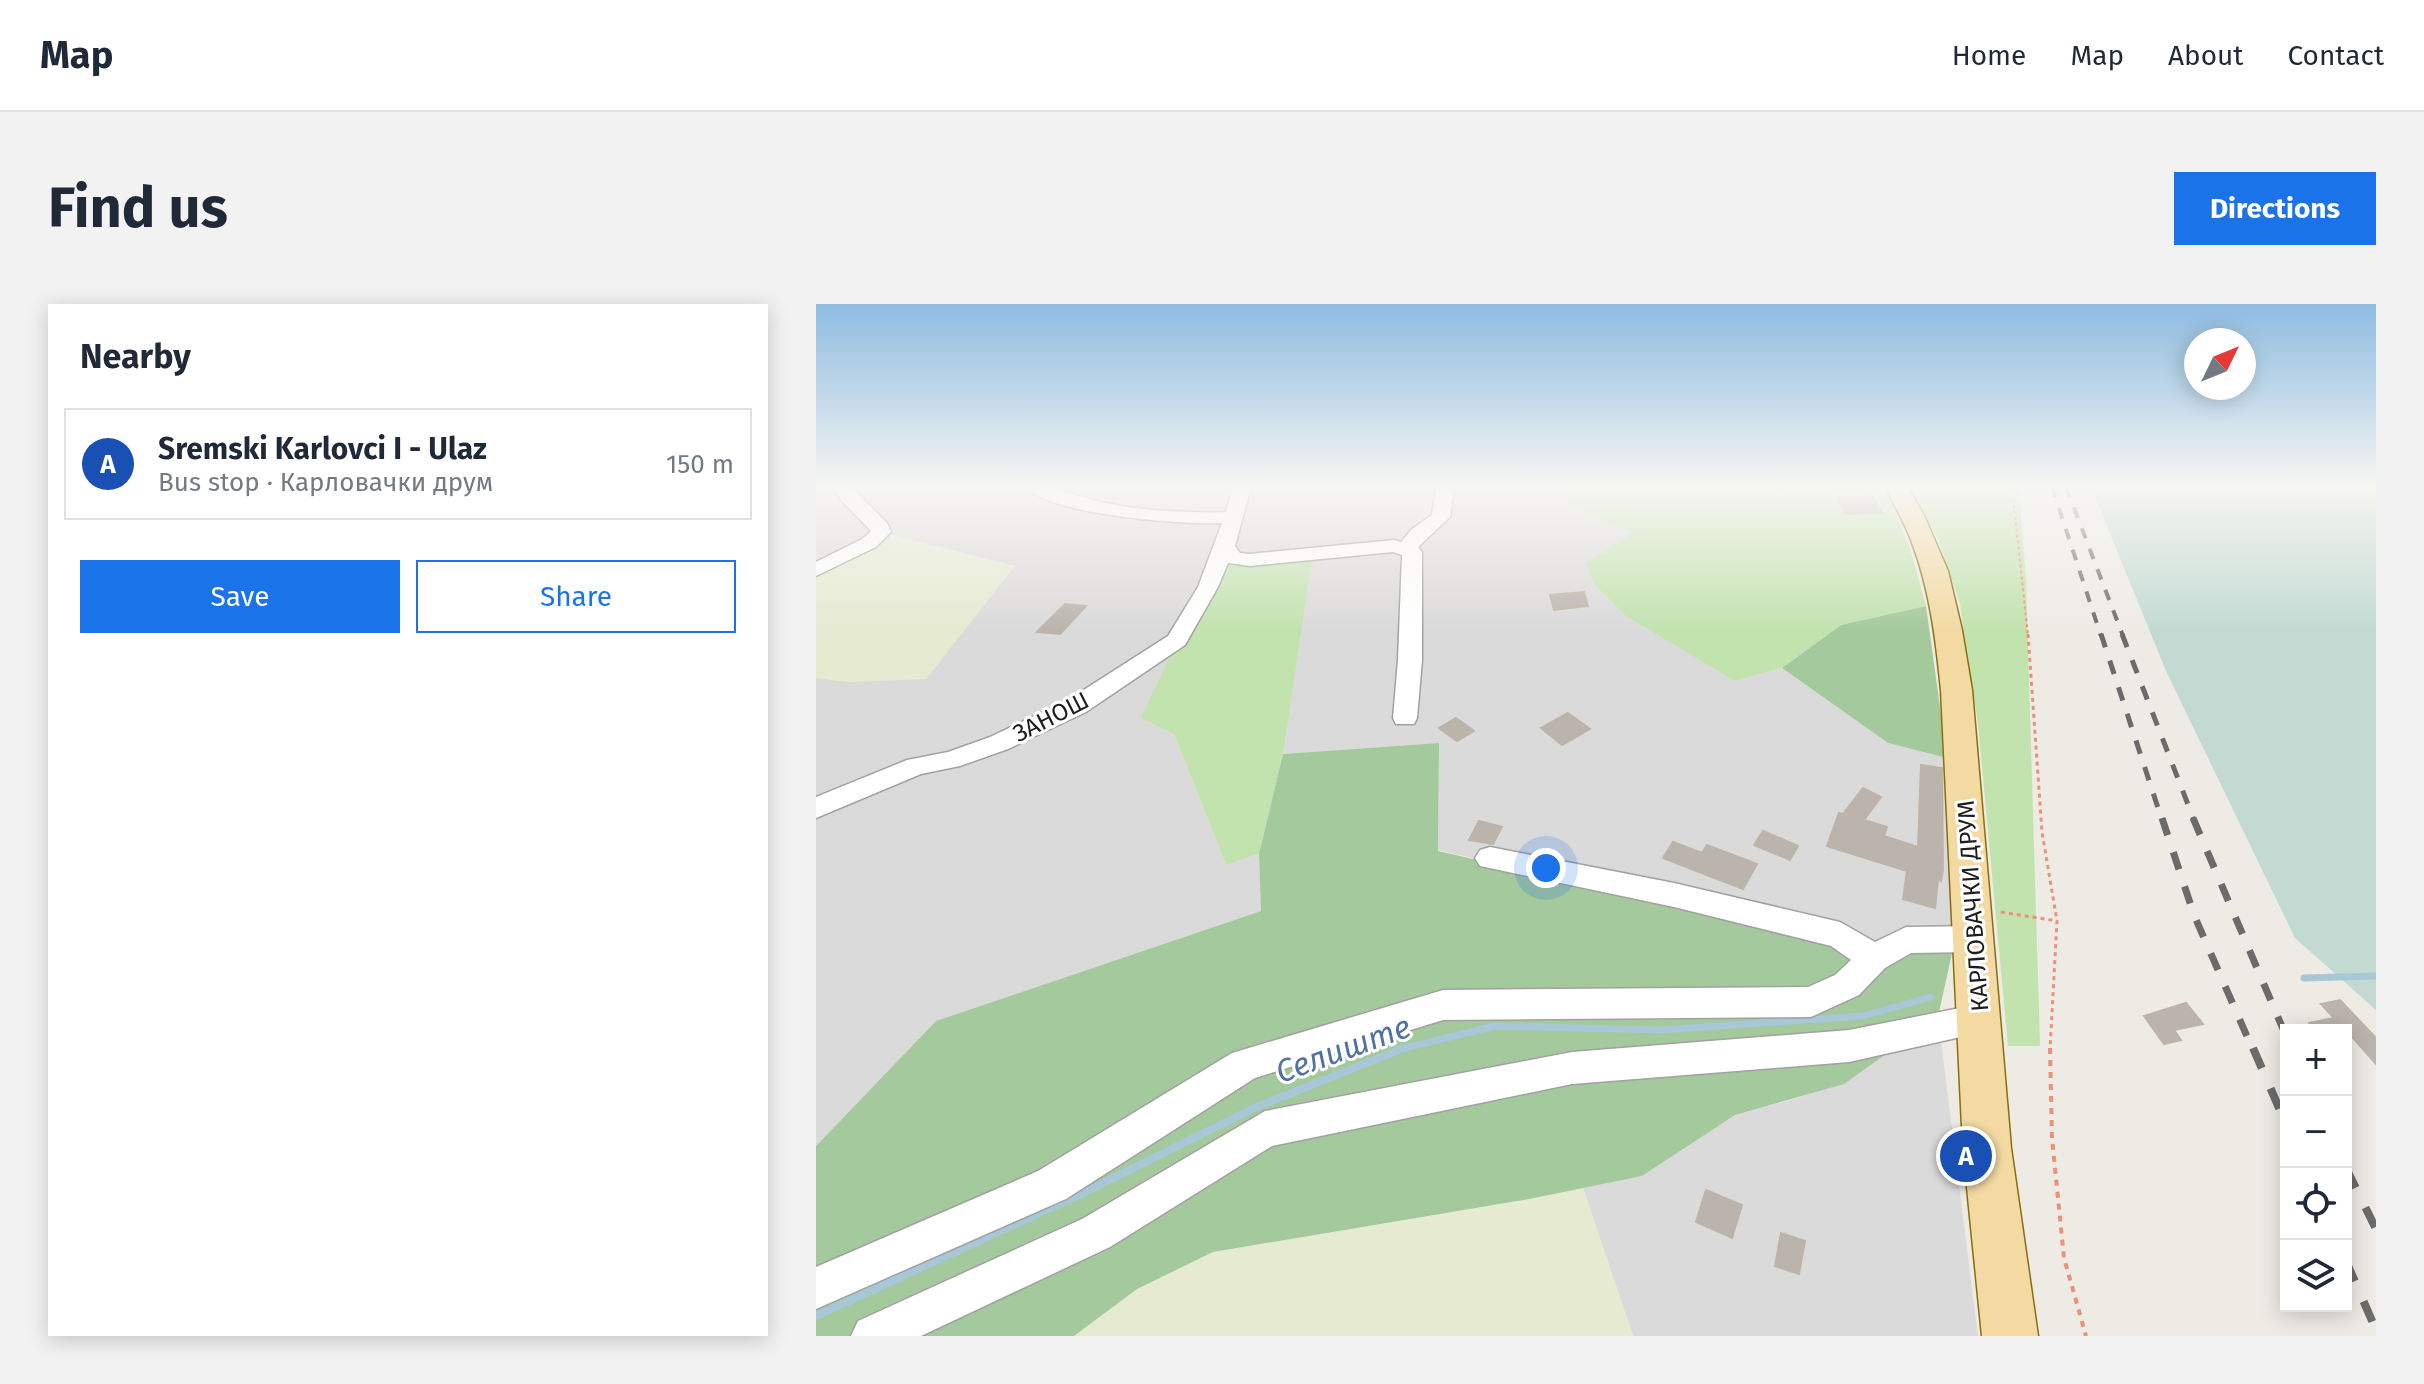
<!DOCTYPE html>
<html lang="en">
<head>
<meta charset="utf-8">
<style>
	body { margin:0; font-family:"Fira Sans",sans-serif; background:#f2f2f3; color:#1f2937 }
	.controls { position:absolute; right:24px; bottom:24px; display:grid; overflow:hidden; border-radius:0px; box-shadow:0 4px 20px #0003 }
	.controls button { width:72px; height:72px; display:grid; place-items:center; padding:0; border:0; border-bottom:2px solid #e0e1e3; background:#fff; color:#1f2937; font:40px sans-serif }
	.compass { position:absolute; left:1368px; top:24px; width:72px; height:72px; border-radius:50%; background:#fff; box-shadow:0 4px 20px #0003; rotate:47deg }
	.you { position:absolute; left:730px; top:564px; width:28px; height:28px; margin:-20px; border:6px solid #fff; border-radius:50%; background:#1a73e8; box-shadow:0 0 0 12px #1a73e833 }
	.badge { display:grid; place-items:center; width:52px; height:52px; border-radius:50%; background:#1a73e8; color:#fff; font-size:26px; font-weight:700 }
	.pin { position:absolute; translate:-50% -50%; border:4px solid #fff; box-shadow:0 2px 8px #0006 }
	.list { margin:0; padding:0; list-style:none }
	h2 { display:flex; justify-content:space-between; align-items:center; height:104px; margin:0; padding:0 32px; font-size:34px }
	h2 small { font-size:26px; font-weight:400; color:#747a83 }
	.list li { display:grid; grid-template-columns:52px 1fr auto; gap:24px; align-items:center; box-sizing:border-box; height:112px; margin:0 16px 16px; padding:0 16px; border:2px solid #e0e1e3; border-radius:0px }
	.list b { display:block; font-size:30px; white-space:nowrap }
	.list p { margin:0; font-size:26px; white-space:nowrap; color:#747a83 }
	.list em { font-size:26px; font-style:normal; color:#747a83 }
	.actions { display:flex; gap:16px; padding:24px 32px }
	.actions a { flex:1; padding:18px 0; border:2px solid #1a73e8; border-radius:0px; text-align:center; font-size:28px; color:#1a73e8 }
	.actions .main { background:#1a73e8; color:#fff }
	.icon { flex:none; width:44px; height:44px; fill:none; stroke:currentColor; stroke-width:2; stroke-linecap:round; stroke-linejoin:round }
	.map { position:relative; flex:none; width:1560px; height:1032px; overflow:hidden; border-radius:0px }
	header { display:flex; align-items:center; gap:48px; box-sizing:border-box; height:112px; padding:0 40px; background:#fff; border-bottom:2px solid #e0e1e3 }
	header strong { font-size:38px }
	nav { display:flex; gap:44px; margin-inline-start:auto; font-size:28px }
	.intro { display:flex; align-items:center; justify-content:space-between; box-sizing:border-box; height:192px; padding:0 48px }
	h1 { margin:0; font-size:56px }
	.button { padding:20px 36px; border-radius:0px; background:#1a73e8; color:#fff; font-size:28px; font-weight:700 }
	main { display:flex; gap:48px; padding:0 48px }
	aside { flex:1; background:#fff; border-radius:0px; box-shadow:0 4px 20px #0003 }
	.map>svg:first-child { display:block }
	.residential { fill:#dbdada }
	.farmland { fill:#e5ead1 }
	.grass { fill:#c2e3ae }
	.forest { fill:#a4c99c }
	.wetland { fill:#c2dad2 }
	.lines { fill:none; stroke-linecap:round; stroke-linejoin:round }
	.stream-far1 { stroke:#a8c7d7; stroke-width:7 }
	.stream { stroke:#a8c7d7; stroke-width:8 }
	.building { fill:#bab4ad; stroke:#bdb4a8; stroke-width:2 }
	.minor-casing { stroke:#a1a1a1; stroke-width:3 }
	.major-casing { stroke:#886e0e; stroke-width:3 }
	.path-far2 { stroke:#ec9076; stroke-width:2; stroke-dasharray:3 3; stroke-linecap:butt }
	.path-far1 { stroke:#ec9076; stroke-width:3; stroke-dasharray:4 4; stroke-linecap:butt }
	.path { stroke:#ec9076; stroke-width:4; stroke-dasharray:6 6; stroke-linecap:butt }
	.minor { fill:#fff; fill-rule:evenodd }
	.major { fill:#f3daa3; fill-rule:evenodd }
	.rail-far3 { stroke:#6b6b6b; stroke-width:4; stroke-dasharray:11 11; stroke-linecap:butt }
	.rail-far2 { stroke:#6b6b6b; stroke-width:5; stroke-dasharray:14 14; stroke-linecap:butt }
	.rail-far1 { stroke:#6b6b6b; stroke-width:7; stroke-dasharray:18 18; stroke-linecap:butt }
	.rail { stroke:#6b6b6b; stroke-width:8; stroke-dasharray:22 22; stroke-linecap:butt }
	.labels { text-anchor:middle; stroke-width:6; stroke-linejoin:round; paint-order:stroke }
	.street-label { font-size:24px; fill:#1d1d1d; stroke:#fff }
	.near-water-label { font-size:32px; font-style:italic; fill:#5372a3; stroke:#fff }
</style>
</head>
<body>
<header>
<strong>Map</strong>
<nav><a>Home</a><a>Map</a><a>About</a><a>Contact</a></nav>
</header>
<div class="intro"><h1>Find us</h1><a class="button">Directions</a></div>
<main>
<aside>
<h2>Nearby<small></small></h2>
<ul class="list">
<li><span class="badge" style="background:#1a4fb4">A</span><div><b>Sremski Karlovci I - Ulaz</b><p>Bus stop · Карловачки друм</p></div><em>150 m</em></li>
</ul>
<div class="actions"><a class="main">Save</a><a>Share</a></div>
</aside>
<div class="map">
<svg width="1560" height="1032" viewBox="0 0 1560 1032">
	<rect width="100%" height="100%" fill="#edebe4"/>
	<path class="residential" d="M0 183H743L751 201 819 229 919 377 966 364 1072 439 1131 454 1136 649 1049 639 952 622 622 546 623 439 467 450 495 255 358 430 410 561 443 550 445 607 120 717 0 842V374L34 378 198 262 139 248 0 270Z
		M1122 713 1162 1032H817L767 884 826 872 919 811 988 792Z"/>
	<path class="farmland" d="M73 230 199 262 110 375 34 378 0 374V270Z
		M767 884 817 1032H258L321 985 397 948Z"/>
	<path class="grass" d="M743 183H1068L1094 244 1110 302 1025 321 966 364 919 377 810 312 779 281 770 259 818 229 751 201Z
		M1091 183H1202L1203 186 1210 276 1224 742H1192L1162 420 1144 300 1121 232Z
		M496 255 467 450 443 550 410 561 358 430 325 414 356 348 407 261Z"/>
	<path class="forest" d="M1110 302 1131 454 1072 439 966 364 1025 321Z
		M623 439 622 547C793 586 962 629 1136 649L1122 713 1028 780 919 811 826 872 713 895 397 948 321 985 258 1032H0V842L120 717 445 607 443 550 467 450Z"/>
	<path class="wetland" d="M1275 183H1560V706L1479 634 1350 367Z"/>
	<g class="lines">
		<path class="stream-far1" d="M1488 674 1560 672
			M581 746 679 722 845 726 1047 712 1115 693"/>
		<path class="stream" d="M0 1012 269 888 438 804 588 744"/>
	</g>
	<path class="building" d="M1056 192 1066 209 1030 210 1021 193Z
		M768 288 772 302 738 306 734 291Z
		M249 300 270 302 244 330 221 328Z
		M752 409 774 425 746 441 725 424Z
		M640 414 658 427 641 437 623 424Z
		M1105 461 1126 464 1127 566 1125 577 1122 576 1119 604 1087 595 1091 567 1011 542 1023 509 1027 510 1047 484 1065 493 1048 516 1071 523 1068 532 1102 543Z
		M663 517 686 523 677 540 653 536Z
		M947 527 982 542 974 556 938 541Z
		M857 538 886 549 891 541 941 560 927 585 847 554Z
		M1524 696 1560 734V760L1530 726H1494L1493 719 1518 714 1505 700Z
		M1370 699 1387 720 1358 726 1365 736 1348 740 1328 712Z
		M890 886 926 901 916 934 880 918Z
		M965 929 989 937 983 970 959 962Z"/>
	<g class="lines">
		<g class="minor-casing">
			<path id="minor" d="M17 183H35L71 219 75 228 60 243 0 272V258L46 235 55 227 25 196Z
				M209 183C237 181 262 193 289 199 329 207 369 209 410 208L417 183H435L419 242 424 249 434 250 578 236 585 238 596 225 616 211 620 183H638L634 213 602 243 606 248V356L601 414 598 420H580L577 414 582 356 586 251 577 248 434 262 412 259 402 283 369 341 270 408 192 445 144 462 105 470 0 514V493L91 456 132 448 174 433 252 396 352 332 382 283 406 219C366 221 236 211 209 183Z
				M674 543 858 579 1024 618 1059 638 1090 623 1159 622 1170 626 1175 635 1170 644 1159 648 1095 649 1069 664 1043 691 995 713 627 716 439 774 250 895 0 1005V963L222 867 416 749 627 686 992 683 1019 671 1035 656 1015 642 858 603 664 562 659 554 664 546Z
				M1164 700 1176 704 1181 715 1176 726 1033 758 756 780 456 842 294 943 105 1032H35L42 1017 266 915 449 807 756 748 1033 726Z"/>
		</g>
		<g class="major-casing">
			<path id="major" d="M1069 183H1091L1108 211 1132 267 1146 326 1156 386 1195 844 1222 1032H1166L1147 844 1125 386C1120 337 1114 286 1096 239 1089 219 1078 201 1069 183Z"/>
		</g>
		<path class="path-far2" d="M1196 183 1212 332"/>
		<path class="path-far1" d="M1212 330 1226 528 1241 617 1234 746
			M1185 608 1241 617"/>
		<path class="path" d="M1234 744 1236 834 1248 954 1270 1032"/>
		<use href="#minor" class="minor"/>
		<use href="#major" class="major"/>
		<path class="rail-far3" d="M1236 183 1285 332
			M1250 183 1307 332"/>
		<path class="rail-far2" d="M1285 330 1346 516
			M1306 330 1378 516"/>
		<path class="rail-far1" d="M1346 514 1378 611 1437 746
			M1377 514 1470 732"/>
		<path class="rail" d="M1437 744 1470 820
			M1530 864 1560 925
			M1530 957 1560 1026"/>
	</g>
	<linearGradient id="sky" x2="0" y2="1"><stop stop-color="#8ebce1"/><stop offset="0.56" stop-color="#f7f6f3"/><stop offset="1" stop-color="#f7f6f3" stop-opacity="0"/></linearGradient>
	<rect width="1560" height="327" fill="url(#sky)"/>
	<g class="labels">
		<g class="street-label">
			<text transform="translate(235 413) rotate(-27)" y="8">ЗАНОШ</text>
			<text transform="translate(1157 602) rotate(-94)" y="8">КАРЛОВАЧКИ ДРУМ</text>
		</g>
		<g class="near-water-label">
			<text transform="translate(527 745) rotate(-20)" y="11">Селиште</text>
		</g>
	</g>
</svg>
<div class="controls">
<button>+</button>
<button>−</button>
<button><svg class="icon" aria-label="locate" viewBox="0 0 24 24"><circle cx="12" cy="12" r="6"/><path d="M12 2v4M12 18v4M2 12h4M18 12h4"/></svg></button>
<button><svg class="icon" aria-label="layers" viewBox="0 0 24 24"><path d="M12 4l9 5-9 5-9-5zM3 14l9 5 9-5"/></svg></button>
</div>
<svg class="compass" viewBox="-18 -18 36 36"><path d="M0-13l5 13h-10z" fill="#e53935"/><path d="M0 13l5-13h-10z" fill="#747a83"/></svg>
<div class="you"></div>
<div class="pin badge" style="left:1150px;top:852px;background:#1a4fb4">A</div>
</div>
</main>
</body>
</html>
